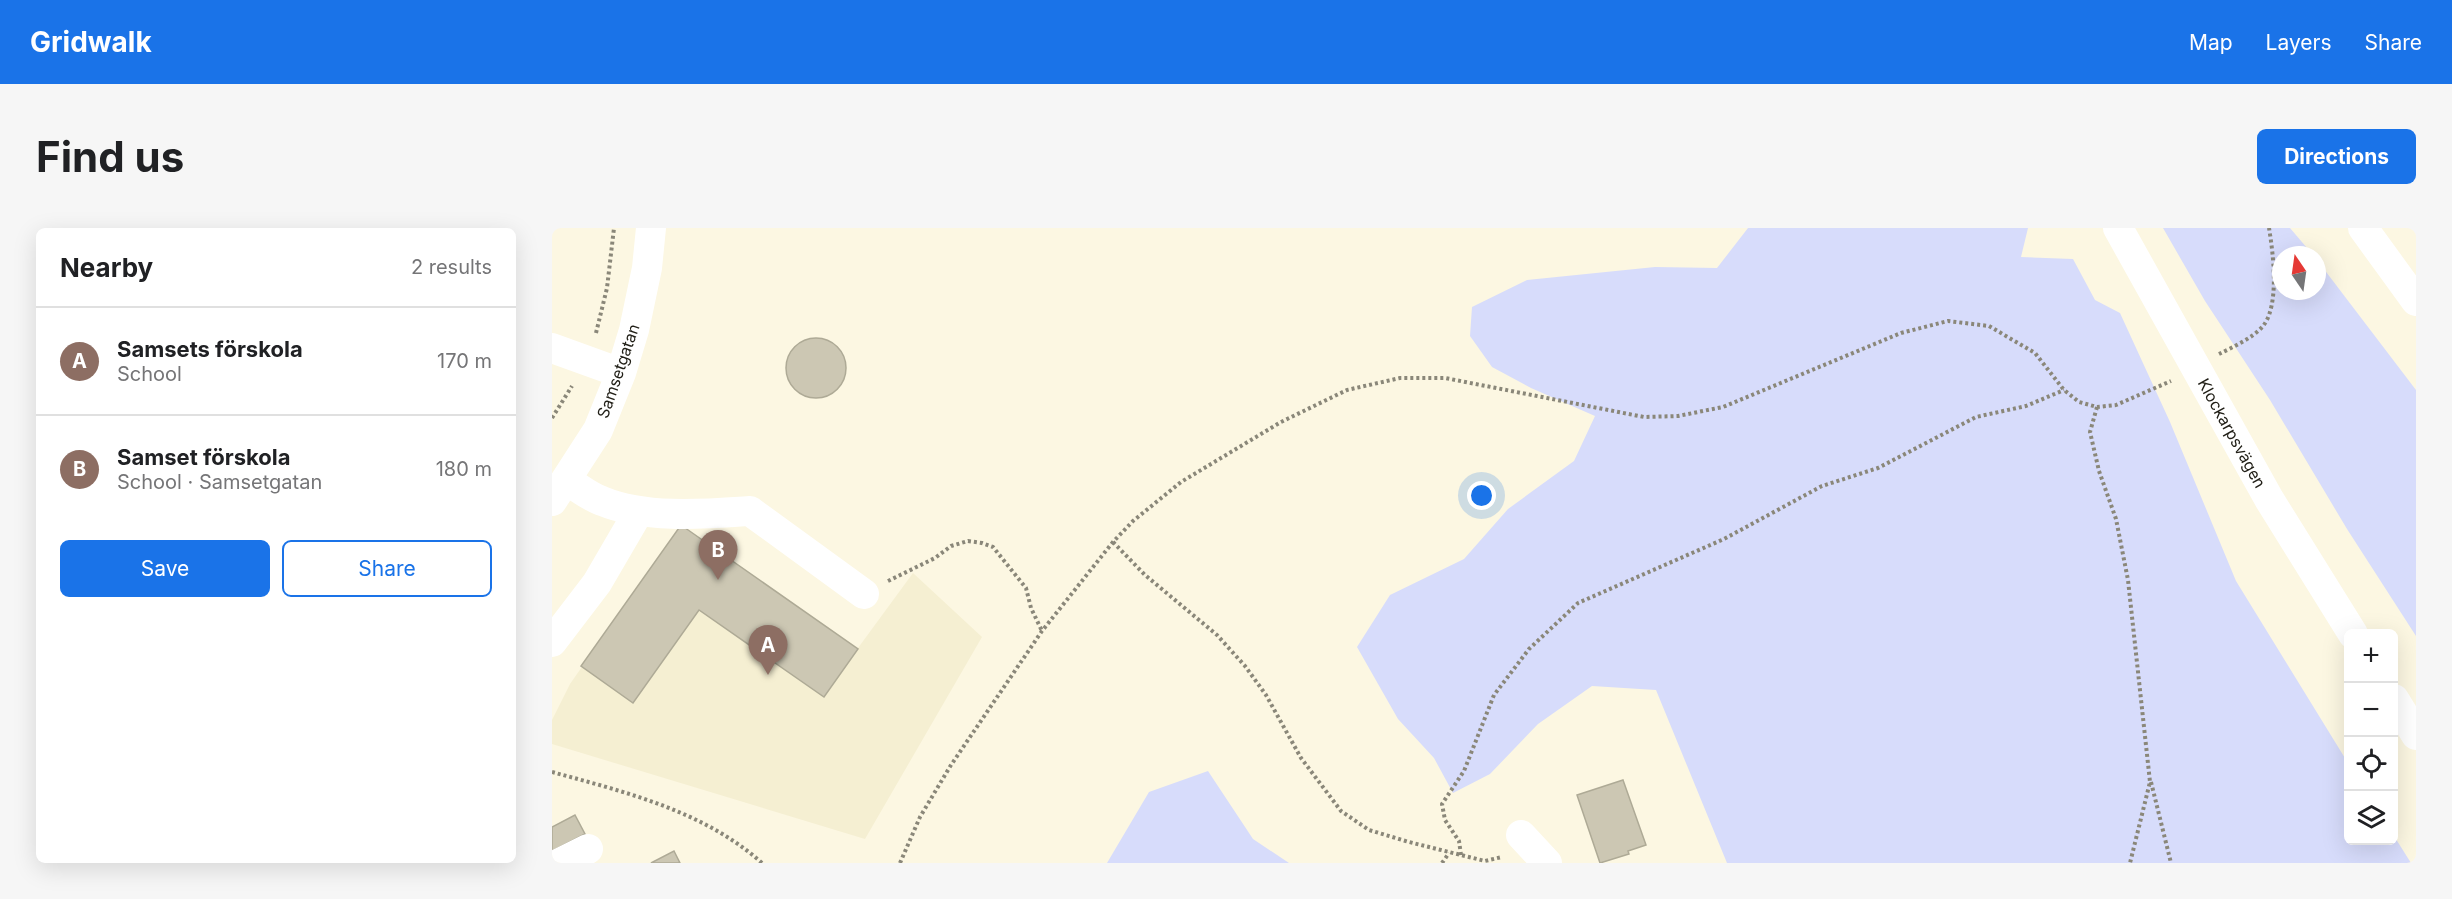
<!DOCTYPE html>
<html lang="en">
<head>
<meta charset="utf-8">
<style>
	body { margin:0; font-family:Inter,sans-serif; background:#f6f6f6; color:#202124 }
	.controls { position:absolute; right:18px; bottom:18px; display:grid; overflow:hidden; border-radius:9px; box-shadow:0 6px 24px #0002 }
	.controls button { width:54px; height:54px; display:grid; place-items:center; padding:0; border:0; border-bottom:2px solid #e0e0e0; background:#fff; color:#202124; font:30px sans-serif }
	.compass { position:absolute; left:1720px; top:18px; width:54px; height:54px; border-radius:50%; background:#fff; box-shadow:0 6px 24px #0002; rotate:347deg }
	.you { position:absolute; left:930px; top:268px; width:21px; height:21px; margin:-15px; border:4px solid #fff; border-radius:50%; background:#1a73e8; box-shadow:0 0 0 9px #1a73e833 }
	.badge { display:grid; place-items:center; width:39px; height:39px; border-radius:50%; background:#1a73e8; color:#fff; font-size:20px; font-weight:700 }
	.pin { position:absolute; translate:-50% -50px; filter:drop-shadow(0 2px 3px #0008) }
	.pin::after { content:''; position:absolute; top:32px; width:21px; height:18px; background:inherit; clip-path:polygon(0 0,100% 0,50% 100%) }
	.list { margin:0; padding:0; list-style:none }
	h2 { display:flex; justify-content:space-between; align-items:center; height:78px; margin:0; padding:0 24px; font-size:26px }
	h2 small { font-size:20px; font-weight:400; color:#757577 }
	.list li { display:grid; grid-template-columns:39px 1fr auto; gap:18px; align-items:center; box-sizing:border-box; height:108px; padding:0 24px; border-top:2px solid #e0e0e0 }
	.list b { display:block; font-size:22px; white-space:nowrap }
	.list p { margin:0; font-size:20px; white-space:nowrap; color:#757577 }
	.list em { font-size:20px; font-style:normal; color:#757577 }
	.actions { display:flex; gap:12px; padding:18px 24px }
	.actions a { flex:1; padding:14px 0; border:2px solid #1a73e8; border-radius:9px; text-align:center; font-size:21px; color:#1a73e8 }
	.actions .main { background:#1a73e8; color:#fff }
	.icon { flex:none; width:33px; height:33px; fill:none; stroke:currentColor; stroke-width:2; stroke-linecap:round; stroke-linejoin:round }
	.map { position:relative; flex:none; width:1864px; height:635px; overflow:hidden; border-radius:9px }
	header { display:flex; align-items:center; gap:36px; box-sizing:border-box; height:84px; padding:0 30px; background:#1a73e8; color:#fff }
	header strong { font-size:28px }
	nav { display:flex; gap:33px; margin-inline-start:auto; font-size:21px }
	.intro { display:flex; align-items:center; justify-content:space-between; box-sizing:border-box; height:144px; padding:0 36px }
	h1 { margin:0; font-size:42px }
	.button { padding:15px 27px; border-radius:9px; background:#1a73e8; color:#fff; font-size:21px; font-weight:700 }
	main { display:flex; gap:36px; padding:0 36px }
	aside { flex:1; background:#fff; border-radius:9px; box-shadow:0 6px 24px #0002 }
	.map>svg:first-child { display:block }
	.built { fill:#f5efd2 }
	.green { fill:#d7dcfb }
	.building { fill:#ccc7b3; stroke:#aeaa96; stroke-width:1.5 }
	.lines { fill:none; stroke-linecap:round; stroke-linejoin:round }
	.path { stroke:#8a8779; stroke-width:4; stroke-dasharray:3 3; stroke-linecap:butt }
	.minor { stroke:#fff; stroke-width:30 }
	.labels { text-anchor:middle; stroke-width:6; stroke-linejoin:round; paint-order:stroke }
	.street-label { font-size:16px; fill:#222018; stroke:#fff }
</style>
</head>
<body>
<header>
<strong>Gridwalk</strong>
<nav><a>Map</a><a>Layers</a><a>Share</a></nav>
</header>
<div class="intro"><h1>Find us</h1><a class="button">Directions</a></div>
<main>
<aside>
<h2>Nearby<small>2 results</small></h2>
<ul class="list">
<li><span class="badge" style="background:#8d6e63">A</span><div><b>Samsets förskola</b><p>School</p></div><em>170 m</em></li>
<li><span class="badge" style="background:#8d6e63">B</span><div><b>Samset förskola</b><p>School · Samsetgatan</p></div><em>180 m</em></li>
</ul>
<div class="actions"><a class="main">Save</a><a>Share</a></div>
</aside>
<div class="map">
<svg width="1864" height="635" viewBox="0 0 1864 635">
	<rect width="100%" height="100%" fill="#fcf7e2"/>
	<path class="built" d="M129 297 306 420 361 345 430 409 313 611 0 516V492L18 456Z"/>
	<path class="green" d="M1196 0H1476L1469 29 1521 31 1543 72 1568 85 1618 194 1684 353 1796 535V612H1842V608L1859 635H1175L1104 462 1040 458 986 496 938 546 901 565 882 530 846 491 805 419 838 367 912 331 956 281 1022 233 1043 188 979 160 940 139 918 108 920 79 975 52 1103 39 1165 40Z
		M1611 0H1738L1761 27H1729V63H1765V32L1864 162V408L1795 301 1718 172 1653 73Z
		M656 543 701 611 737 635H555L597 564Z"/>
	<path class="building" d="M234 140a30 30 0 1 1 60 0a30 30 0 1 1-60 0Z
		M129 297 306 421 272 469 147 382 81 475 29 438Z
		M1071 552 1094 617 1076 623 1077 626 1048 635 1025 567Z
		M23 587 33 606 0 623V599Z
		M122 623 128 635H99Z"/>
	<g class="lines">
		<path class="path" d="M44 105 55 60 62 0
			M1667 126C1681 119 1701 110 1711 98 1728 77 1721 24 1717 0
			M1545 179 1538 204 1547 243 1564 291 1576 352 1598 554 1578 635
			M0 190 20 158
			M561 314 593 347 665 407 693 438 714 467 749 530 789 583 817 602 857 614 933 633 950 629
			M336 353 383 330 399 318 416 313 430 315 441 319 474 360 479 380 490 403
			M0 544C73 564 152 583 210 635
			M1599 554 1619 635
			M909 627 907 613 893 592 890 576 912 543 942 467 977 421 1026 375 1172 311 1270 258 1326 240 1424 189 1474 178 1512 162
			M348 635 368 589 399 537 490 403 561 314 581 293 629 254 729 194 795 162 848 150H893L1092 189 1126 188 1171 179 1349 105 1396 93 1437 98 1483 125 1512 162 1527 174 1545 179 1564 177 1619 153
			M890 635 897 625"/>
		<path class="minor" d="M1566 0 1717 271 1801 406
			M1811 0 1864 73
			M0 120 69 145
			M14 252C26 259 38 269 50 273 93 291 153 286 198 283L312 366
			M0 273 46 202 69 145 82 102 95 40 99 0
			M0 414 45 355 87 283
			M1842 471 1864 507
			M969 607 995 635
			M8 635 36 621"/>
	</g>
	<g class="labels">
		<g class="street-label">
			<text transform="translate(66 143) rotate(-71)" y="6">Samsetgatan</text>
			<text transform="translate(1680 205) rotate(61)" y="6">Klockarpsvägen</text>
		</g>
	</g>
</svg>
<div class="controls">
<button>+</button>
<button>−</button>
<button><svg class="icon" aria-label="locate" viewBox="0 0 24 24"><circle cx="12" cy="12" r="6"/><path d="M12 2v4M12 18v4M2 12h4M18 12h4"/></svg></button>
<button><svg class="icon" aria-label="layers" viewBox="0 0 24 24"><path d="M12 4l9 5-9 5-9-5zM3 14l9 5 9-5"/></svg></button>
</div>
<svg class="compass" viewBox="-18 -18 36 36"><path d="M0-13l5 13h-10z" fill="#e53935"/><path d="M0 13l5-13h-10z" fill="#757577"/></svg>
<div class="you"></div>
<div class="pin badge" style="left:216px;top:447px;background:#8d6e63">A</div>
<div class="pin badge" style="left:166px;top:352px;background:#8d6e63">B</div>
</div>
</main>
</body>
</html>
